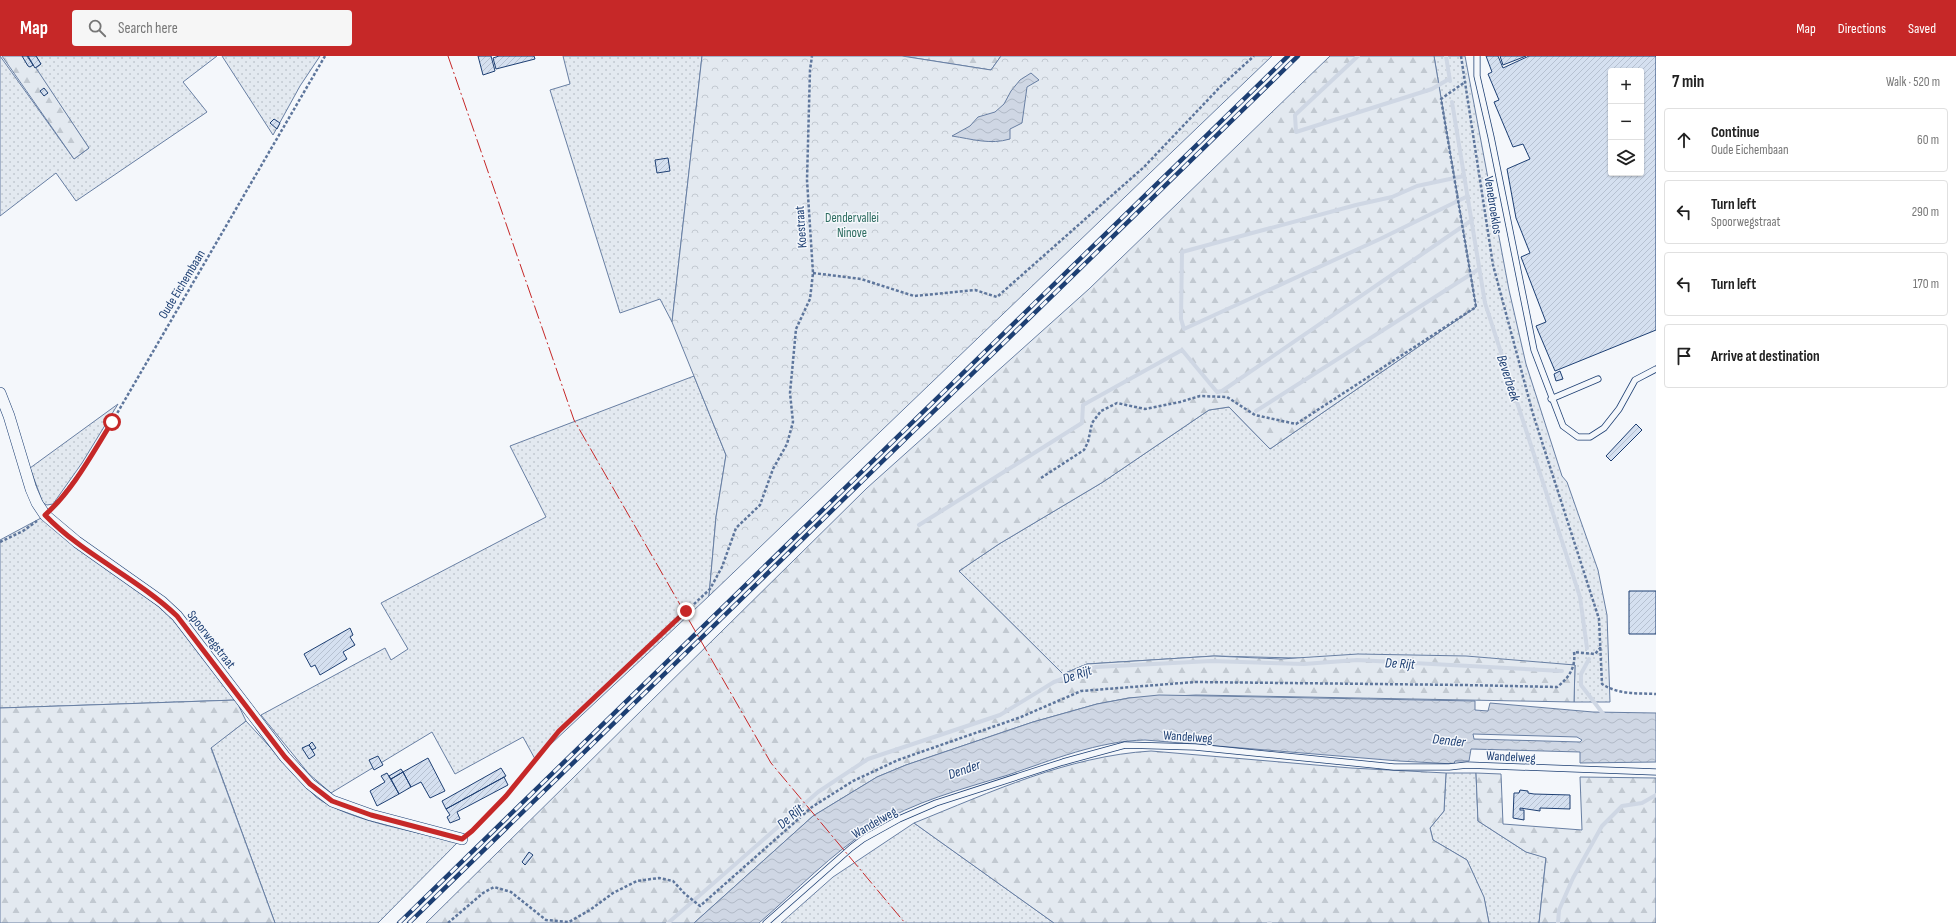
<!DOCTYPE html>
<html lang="en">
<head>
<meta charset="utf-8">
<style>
	body { margin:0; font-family:"Sofia Sans Condensed",sans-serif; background:#f6f6f6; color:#222 }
	.controls { position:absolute; right:12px; top:12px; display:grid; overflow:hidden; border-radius:4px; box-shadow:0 1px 3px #0004 }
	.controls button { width:36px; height:36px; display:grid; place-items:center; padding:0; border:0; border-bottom:1px solid #e0e0e0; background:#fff; color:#222; font:20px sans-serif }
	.stop { position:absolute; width:12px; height:12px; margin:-9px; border:3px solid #c62828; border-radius:50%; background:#fff }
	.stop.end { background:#c62828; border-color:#fff; box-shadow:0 1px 4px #0008 }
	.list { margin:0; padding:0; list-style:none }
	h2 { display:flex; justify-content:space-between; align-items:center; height:52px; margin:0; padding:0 16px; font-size:17px }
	h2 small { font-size:13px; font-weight:400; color:#767676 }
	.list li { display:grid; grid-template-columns:26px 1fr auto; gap:12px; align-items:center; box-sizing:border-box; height:64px; margin:0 8px 8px; padding:0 8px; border:1px solid #e0e0e0; border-radius:4px }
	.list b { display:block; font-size:15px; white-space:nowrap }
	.list p { margin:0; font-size:13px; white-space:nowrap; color:#767676 }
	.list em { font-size:13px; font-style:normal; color:#767676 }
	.icon { flex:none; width:22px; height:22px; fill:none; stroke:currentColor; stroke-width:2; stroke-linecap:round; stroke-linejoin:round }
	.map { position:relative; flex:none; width:1656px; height:867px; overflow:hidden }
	header { display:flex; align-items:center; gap:24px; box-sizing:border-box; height:56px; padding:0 20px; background:#c62828; color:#fff }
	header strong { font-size:19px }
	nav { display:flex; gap:22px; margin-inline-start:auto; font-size:14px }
	.search { width:280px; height:36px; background:#f6f6f6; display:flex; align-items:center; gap:10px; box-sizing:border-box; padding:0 14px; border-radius:4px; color:#767676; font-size:15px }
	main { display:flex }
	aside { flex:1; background:#fff }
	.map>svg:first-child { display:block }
	.grass { fill:url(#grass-dots); stroke:#687fa3 }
	.forest { fill:url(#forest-firs); stroke:#687fa3 }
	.park { fill:url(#park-crowns); stroke:#687fa3 }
	.water { fill:url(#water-waves); stroke:#687fa3; fill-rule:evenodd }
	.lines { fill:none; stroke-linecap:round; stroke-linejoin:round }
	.stream { stroke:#cfd7e4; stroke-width:4 }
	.building { fill:url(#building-hatch); stroke:#1d3f73; fill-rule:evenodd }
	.service-casing { stroke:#1d3f73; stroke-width:7 }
	.minor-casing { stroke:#1d3f73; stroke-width:12 }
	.path { stroke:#5e769c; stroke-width:2.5; stroke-dasharray:3 2; stroke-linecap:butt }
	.service { stroke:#f4f7fb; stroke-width:5.5 }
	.minor { stroke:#f4f7fb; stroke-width:11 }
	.rail-casing { stroke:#1d3f73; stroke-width:4.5 }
	.rail { stroke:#f4f7fb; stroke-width:3; stroke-dasharray:9; stroke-linecap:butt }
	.power { stroke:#c62828; stroke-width:1; stroke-dasharray:14 3 2 3; stroke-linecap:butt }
	.route { stroke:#c62828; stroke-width:5 }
	.labels { text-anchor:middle; stroke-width:3; stroke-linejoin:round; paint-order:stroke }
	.street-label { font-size:13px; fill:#1d3f73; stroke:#f4f7fb }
	.park-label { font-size:13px; fill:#2c6c60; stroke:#f4f7fb }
	.water-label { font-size:14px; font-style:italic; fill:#1d3f73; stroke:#f4f7fb }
</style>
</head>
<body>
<header>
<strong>Map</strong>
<div class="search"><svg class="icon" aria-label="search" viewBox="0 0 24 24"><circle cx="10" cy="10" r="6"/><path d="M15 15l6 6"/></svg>Search here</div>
<nav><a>Map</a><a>Directions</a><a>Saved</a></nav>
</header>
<main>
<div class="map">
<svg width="1656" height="867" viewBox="0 0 1656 867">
	<defs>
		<pattern id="grass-dots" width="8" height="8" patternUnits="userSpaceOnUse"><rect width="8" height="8" fill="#e3e9f0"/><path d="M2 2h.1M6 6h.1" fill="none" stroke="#c2c9d1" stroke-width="1.8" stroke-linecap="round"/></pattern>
		<pattern id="forest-firs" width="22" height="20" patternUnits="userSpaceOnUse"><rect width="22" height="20" fill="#e3e9f0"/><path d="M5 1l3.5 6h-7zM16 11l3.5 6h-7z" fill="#c2c9d1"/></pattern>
		<pattern id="park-crowns" width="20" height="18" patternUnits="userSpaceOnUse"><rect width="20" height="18" fill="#e3e9f0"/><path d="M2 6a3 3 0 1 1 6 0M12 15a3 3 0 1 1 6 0" fill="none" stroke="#c2c9d1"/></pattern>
		<pattern id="water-waves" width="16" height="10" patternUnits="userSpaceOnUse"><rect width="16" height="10" fill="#cfd7e4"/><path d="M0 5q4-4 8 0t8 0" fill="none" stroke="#b1bac7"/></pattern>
		<pattern id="building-hatch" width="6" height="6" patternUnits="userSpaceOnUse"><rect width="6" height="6" fill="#d5e0f0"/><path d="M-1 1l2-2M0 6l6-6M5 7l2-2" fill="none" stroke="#b6c1d1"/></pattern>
	</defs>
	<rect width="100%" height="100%" fill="#f4f7fb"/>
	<path class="grass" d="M0 0 74 103 89 92 35 12 36 0H217L183 26 207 56 76 145 56 117 0 160Z
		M222 0H320L300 30 273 79Z
		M563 0H702L672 266 660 243 620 257 550 34 570 28Z
		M1434 0H1465L1509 234 1526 308 1562 420 1567 426 1598 514 1607 559 1610 646H1574L1575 609 1214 600 1087 608 1063 618 959 515 999 488 1103 426 1209 354 1229 351 1270 393 1476 251Z
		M694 320 726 399 716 461 709 540 535 703 523 681 455 718 432 676 331 737 309 718 261 659 385 592 391 604 408 593 381 547 546 461 510 390Z
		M118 348 82 407 53 448 47 449 43 447 30 412Z
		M41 462 174 562 236 644 0 652V484Z
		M246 665 316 741C351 766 415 775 458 786L378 867H275L211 691Z
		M1446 717H1476L1478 765 1526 796 1546 801 1539 867H1489L1484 842 1467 804 1433 784 1430 772 1444 755Z
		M914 767 1054 867H781L833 821Z"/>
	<path class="forest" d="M2 0H36L41 8 36 12 89 92 74 103Z
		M902 0H1001L991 14Z
		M1330 0H1434L1476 251 1270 393 1229 351 1209 354 1103 426 999 488 959 515 1063 618 1087 608 1214 600 1281 603 1358 598 1466 600 1575 609 1574 646 1196 639 1129 642 1097 648 1033 666 906 709 877 721 813 760 694 867H426L867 432 1089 233Z
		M236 644 246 665 211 692 275 867H0V652Z
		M1151 695 1351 712 1446 717 1444 755 1430 772 1433 784 1467 804 1484 841 1489 867H1054L914 767C991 736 1068 700 1151 695Z
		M1476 717 1501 718 1503 768 1582 774 1580 721 1656 722V867H1539L1546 802 1526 796 1478 765Z"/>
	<path class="park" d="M702 0H902L991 14 1001 0H1272L709 540 716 461 726 399 672 266Z"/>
	<path class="water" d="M1031 17 1039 24 1027 31 1022 67 1010 73V83C990 89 972 83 952 80L970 70 978 61 995 56 1004 48 1011 35 1020 24Z
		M1159 639 1475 645V654L1488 655 1490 647 1593 656 1656 657V706L1580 707V696L1471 693 1469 705H1455L1454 708 1399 705 1145 684C1098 685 1052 704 1008 719 962 733 913 746 873 771 832 797 796 835 759 867H694L813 760 877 721 906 709 1033 666 1097 648 1129 642ZM1473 678 1577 681 1582 684 1580 686 1474 683Z"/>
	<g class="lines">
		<path class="stream" d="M1358 0 1295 59 1296 76 1432 33 1449 23
			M1446 0 1450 25
			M1452 46 1485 247 1580 541 1587 592
			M1464 120 1417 130 1392 141 1356 149 1182 196 1181 263 1184 273 1380 183 1468 140
			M1256 355 1479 213
			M919 469 1082 367 1083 349 1182 294 1217 336 1222 335 1472 164
			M1589 603 1581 618V629L1604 659
			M668 867 818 736 868 703 1000 659 1054 626 1096 611 1211 605 1304 608 1357 604 1562 615
			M1269 867H1270
			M1558 867 1559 854 1573 822 1602 770 1622 750 1642 747 1656 739"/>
	</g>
	<path class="building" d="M22 0H27L33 9 30 11 28 10Z
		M28 0H36L41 8 35 12Z
		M478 0H491L495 15 483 19Z
		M499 0H534L535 3 496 13 493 2Z
		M1486 0H1498L1503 12 1529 0H1656V274L1555 315 1536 270 1546 266 1521 201 1530 197 1516 162 1507 113 1530 103 1523 88 1513 91 1494 46 1499 44 1488 18 1492 16ZM1611 15H1641V117H1611Z
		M1500 0H1526L1503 9Z
		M44 32 48 37 44 40 40 35Z
		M274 63 280 67 277 73 270 67Z
		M668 102 670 115 657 117 655 104Z
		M1560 315 1563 323 1556 325 1554 318Z
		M1636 368 1642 374 1611 405 1606 400Z
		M1629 535H1656V578H1629Z
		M350 572 353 579 350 581 355 589 343 596 347 603 320 619 315 609 311 611 304 598Z
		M312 686 316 692 312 694 309 689Z
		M309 689 315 699 309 703 302 692Z
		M378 700 383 709 374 714 369 704Z
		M428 702 445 735 430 742 421 726 411 731 403 716Z
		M501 712 506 720 446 753 442 745Z
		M401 713 403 716 391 723 389 720Z
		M403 716 411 731 399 738 391 723Z
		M387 717 399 738 377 750 370 735 385 726 381 720Z
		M504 721 508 729 457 756 460 763 450 767 447 761 450 759 446 753Z
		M1520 734 1528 735V737L1534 738 1570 739V753L1540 752V755L1520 752V754H1524V764L1513 762 1514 737H1519Z
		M529 796 533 799 525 809 522 806Z"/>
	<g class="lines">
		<g class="service-casing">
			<path id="service" d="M1477 0V20L1491 81 1534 294 1563 370 1578 381H1590L1604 372 1619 353 1635 324 1656 313
				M1551 343 1598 323
				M766 867 851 792 863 783 899 763 936 747 1063 706 1125 689 1195 691 1394 711H1449L1467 709 1656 716"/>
		</g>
		<g class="minor-casing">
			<path id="minor" d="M0 337 9 360 31 433 37 447 45 459 77 486 162 546 177 560 285 701 310 728 332 745 371 759 462 783"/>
		</g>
		<path class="path" d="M1461 0 1493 209 1533 358 1599 563 1602 628C1619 639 1637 637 1656 638
			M813 217 861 223 914 240 975 234 997 241 1144 111 1221 30 1254 0
			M1041 422 1084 394 1088 386 1092 367 1101 355 1117 347 1145 353 1180 346 1200 340 1227 341 1255 359 1296 368 1476 251 1441 43 1465 26
			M53 452 87 407 112 366 325 0
			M0 486 23 475 37 465
			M470 776 506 740 559 675 710 533 722 511 736 472 760 449 773 413 787 388 793 366 790 337 796 273 810 243 813 217 807 124 810 14 812 0
			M448 867 483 837 494 831 511 836 546 864 569 866 590 854 613 837 637 825 659 822 673 825 685 838 700 850 812 751 853 725 898 704 1021 661 1081 635 1195 626 1464 629 1557 631C1569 622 1576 611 1574 596L1595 598 1601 591"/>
		<use href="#service" class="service"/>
		<use href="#minor" class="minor"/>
		<g class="rail-casing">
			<path id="rail" d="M399 867 1288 0
				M409 867 1298 0"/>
		</g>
		<use href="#rail" class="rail"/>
		<path class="power" d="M448 0 574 364 771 707 905 867"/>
	</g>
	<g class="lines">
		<path class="route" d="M112 366C92 398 73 434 45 459 82 498 137 522 177 560L285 701 310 728 332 745 371 759 462 783 472 775 506 740 559 675 686 555"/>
	</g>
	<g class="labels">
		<g class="street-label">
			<text transform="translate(1494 149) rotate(81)" y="5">Venebroeklos</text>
			<text transform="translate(800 171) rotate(-94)" y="5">Koestraat</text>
			<text transform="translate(181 228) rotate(-59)" y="5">Oude Eichembaan</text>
			<text transform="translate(212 583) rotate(52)" y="5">Spoorwegstraat</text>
			<text transform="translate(1188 680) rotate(4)" y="5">Wandelweg</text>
			<text transform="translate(1511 700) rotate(3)" y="5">Wandelweg</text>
			<text transform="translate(874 766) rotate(-30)" y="5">Wandelweg</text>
		</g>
		<g class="park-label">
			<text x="852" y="166">Dendervallei<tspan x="852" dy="15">Ninove</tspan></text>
		</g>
		<g class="water-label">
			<text transform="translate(1509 322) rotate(72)" y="5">Beverbeek</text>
			<text transform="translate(1400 607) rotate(3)" y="5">De Rijt</text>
			<text transform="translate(1077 618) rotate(-19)" y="5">De Rijt</text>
			<text transform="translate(1449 684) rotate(6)" y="5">Dender</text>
			<text transform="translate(964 713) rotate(-19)" y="5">Dender</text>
			<text transform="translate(790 760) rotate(-41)" y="5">De Rijt</text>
		</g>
	</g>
</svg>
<div class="controls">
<button>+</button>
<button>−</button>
<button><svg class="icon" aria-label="layers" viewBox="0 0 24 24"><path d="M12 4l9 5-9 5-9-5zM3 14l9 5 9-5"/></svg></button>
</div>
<div class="stop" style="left:112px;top:366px"></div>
<div class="stop end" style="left:686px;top:555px"></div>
</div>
<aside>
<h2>7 min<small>Walk · 520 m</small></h2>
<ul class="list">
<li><svg class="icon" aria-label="ahead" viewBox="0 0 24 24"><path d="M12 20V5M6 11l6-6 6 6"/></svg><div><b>Continue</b><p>Oude Eichembaan</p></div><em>60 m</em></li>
<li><svg class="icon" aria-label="left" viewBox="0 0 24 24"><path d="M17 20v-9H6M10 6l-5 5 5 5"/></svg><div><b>Turn left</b><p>Spoorwegstraat</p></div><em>290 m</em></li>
<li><svg class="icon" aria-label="left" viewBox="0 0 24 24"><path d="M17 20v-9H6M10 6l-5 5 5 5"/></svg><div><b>Turn left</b></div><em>170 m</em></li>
<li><svg class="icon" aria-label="arrive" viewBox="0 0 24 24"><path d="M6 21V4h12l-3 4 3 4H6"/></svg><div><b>Arrive at destination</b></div></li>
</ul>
</aside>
</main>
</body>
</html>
